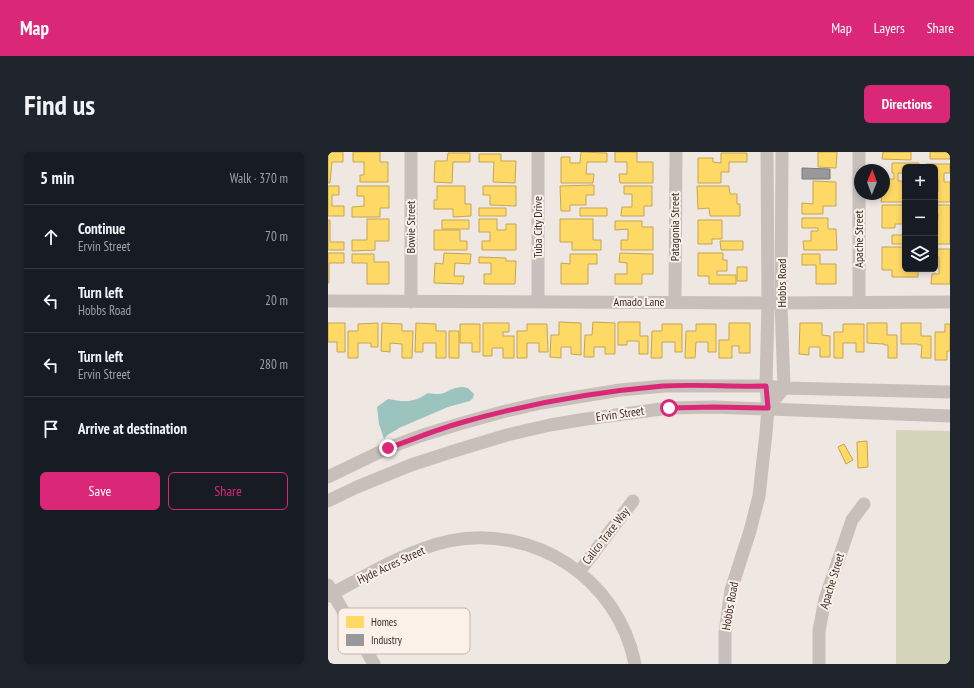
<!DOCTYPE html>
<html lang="en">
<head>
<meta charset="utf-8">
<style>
	body { margin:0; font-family:"PT Sans Narrow",sans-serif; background:#20242c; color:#f1f3f6 }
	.controls { position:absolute; right:12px; top:12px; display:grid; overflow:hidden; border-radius:6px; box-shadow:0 2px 6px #0003 }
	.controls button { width:36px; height:36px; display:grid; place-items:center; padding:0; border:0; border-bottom:1px solid #363941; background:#171b24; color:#f1f3f6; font:20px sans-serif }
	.compass { position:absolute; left:526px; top:12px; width:36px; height:36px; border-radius:50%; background:#171b24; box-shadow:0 2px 6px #0003; rotate:1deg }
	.stop { position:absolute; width:12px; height:12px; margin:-9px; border:3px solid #db2777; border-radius:50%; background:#fff }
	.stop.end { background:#db2777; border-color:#fff; box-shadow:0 1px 4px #0008 }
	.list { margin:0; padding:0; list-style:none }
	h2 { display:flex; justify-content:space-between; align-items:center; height:52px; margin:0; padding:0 16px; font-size:17px }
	h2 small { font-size:13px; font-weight:400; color:#9ea1a6 }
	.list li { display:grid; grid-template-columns:26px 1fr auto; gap:12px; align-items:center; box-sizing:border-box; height:64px; padding:0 16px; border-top:1px solid #363941 }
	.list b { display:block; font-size:15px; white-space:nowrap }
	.list p { margin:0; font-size:13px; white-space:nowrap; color:#9ea1a6 }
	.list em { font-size:13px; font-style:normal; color:#9ea1a6 }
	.actions { display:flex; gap:8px; padding:12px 16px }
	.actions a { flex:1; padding:9px 0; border:1px solid #db2777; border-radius:6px; text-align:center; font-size:14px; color:#db2777 }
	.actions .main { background:#db2777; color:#fff }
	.icon { flex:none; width:22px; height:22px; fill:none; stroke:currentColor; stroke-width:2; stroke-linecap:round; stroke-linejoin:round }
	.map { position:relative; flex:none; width:622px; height:512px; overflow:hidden; border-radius:6px }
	header { display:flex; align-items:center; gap:24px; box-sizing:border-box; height:56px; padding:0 20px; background:#db2777; color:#fff }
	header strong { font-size:19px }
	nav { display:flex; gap:22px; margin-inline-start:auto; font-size:14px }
	.intro { display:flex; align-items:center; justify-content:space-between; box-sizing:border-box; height:96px; padding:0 24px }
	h1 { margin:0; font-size:28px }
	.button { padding:10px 18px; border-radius:6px; background:#db2777; color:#fff; font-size:14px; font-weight:700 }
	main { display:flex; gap:24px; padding:0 24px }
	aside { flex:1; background:#171b24; border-radius:6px; box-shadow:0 2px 6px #0003 }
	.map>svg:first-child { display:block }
	.green { fill:#d3d4ba }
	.water { fill:#9cc4be }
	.homes { fill:#ffd966; stroke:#c4a553 }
	.industry { fill:#999; stroke:#7c7877 }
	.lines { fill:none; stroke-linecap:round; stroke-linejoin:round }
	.minor { stroke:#c8bfbb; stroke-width:13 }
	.route { stroke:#db2777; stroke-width:5 }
	.labels { text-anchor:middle; stroke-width:4; stroke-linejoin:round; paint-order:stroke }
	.street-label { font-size:12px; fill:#3a2b28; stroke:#fbf1e9 }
	.key { fill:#fbf1e9; stroke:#c1b6af; stroke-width:1 }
	.key-label { font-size:11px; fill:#3a2b28 }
</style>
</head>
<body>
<header>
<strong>Map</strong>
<nav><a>Map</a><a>Layers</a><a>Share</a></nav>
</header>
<div class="intro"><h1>Find us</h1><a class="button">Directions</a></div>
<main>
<aside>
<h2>5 min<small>Walk · 370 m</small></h2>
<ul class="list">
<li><svg class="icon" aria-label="ahead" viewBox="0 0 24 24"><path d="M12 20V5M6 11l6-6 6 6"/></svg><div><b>Continue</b><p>Ervin Street</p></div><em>70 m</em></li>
<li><svg class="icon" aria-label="left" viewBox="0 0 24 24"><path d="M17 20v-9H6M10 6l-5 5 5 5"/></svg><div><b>Turn left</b><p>Hobbs Road</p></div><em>20 m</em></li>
<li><svg class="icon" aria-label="left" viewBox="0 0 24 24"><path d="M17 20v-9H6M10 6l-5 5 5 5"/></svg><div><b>Turn left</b><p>Ervin Street</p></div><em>280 m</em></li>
<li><svg class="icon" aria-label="arrive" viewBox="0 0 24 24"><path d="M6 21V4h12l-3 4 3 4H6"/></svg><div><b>Arrive at destination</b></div></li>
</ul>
<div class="actions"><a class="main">Save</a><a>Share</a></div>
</aside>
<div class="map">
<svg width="622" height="512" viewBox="0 0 622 512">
	<rect width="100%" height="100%" fill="#efe7e2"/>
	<path class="green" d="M568 278 622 279V512H568Z"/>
	<path class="water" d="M134 235 140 236 146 242 145 246 142 249 120 255 71 276C66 280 60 281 56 287L51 272 49 255 60 247C76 250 86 251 100 241 120 245 118 236 134 235Z"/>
	<path class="homes" d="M0 0H15V10H4L2 31H0Z
		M25 0H52V10H60V30H32V23H36V10H25Z
		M253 0 279 1V10H259L258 22H266L265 31H233V5H242V11H252Z
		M287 0H309V10H325V31H292L291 22H299V10H287Z
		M490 0H509L508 16 490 15Z
		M555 0H583V8L554 7Z
		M602 0H622V7H602Z
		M120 1H142V10H125L124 31 106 30 107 9H119Z
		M393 1H419V10H401V20H393V31H370V6H385V10L393 11Z
		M151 2H173V9H188L187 31 165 30 166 10H151Z
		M564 11H591V15H577V21H570V29H577V50H553L554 42H556V27H566V21H564Z
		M598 12H622V21H616V30H622V50H607V40H610V27H607V15H598Z
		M485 29 508 30V54H495V62H474V51L485 52Z
		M266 33V43H258V53H242V59H233L232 34Z
		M0 34H11V43H4V54H16V64H0Z
		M29 34H61V56H52V65H24V55L36 54V44H29Z
		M109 34H137V52H143V64L125 65V57H106V48H109Z
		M155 34H188V54L162 53V43H155Z
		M296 34H324V54H316V64H293L294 55H304V42H296Z
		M369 34H401L402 42H409V52H412V64H382L381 56 370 57Z
		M554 53H577V72H567V76H554Z
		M607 53H622V92H607V83H609L610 62H607Z
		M151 56H178V64H151Z
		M252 56H279V64H252Z
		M474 66H500V77H508L509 98H476L475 89H483V79H490V76H474Z
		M39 67H61V89H47V98L24 99V88H39Z
		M151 67H169V78H178V72H188V98H154V89H162V80H151Z
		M232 67H265V88H273V98H244V90H232Z
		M0 68H2V90H16V98H0Z
		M114 68H141V77H114Z
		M370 68H394V87H384V92H370Z
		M287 69H314V75H325V98H293V88H300V77L287 78Z
		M106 78H132V89H139V98H106Z
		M564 83H577V92H564Z
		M392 89H415V98H393Z
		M554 95H577V117H590V125H564V118H554Z
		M607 97H622V132H603L604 122H611V105H607Z
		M0 101H16V111H1V131H0Z
		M116 101 143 102 142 112 127 111 126 124H136L135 132 106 131 107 111 115 112Z
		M292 101 325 102V122H314V132H287V122H299V111L291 110Z
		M370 101H395V108H399V119H389V123H408V132H381V124H370Z
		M24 102H46V110H61V132H39V111H24Z
		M242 102H269V112H260V132H233V111L242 112Z
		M474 102H492V112H508V132H488V113H474Z
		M151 105 178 106V109H188L187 132H156V122H163V111H151Z
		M409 115H419V129H409Z
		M231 170 253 171V203L243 202V195H233V206L222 205 223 183H231Z
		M265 170 287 171V202H277V195H266V205H256L257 183H264Z
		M290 170H312V184H320V202H311V189H299V193H290Z
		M0 171H17V200H9V190H0Z
		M50 171V195H43V191H30V206H20V179H30V172Z
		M54 171 74 172V179H85L84 206H74V192L62 191V200L53 199Z
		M88 171 108 172V179H118V206H108V191H95V200H87Z
		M155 171H181V180H175V184H186V206H175V196H164V204H155Z
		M401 171H422V201H411V194H404V206H391V188H401Z
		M472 171H494V183L502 184V205H492V195H481V203L471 202Z
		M539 171H559V183H569V206H560V193H556V192L539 191Z
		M573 171H593V184H603V206H593L594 193H590V192H573Z
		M132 172H152V200H144V191H132Z
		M199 172H219L220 200H211V191H199V206H189V179H199Z
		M334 172H354V200H347V190H334V206H323L324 179H334Z
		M368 172H388V200H380V190H368L367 206H357L358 179H368Z
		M515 172H536V200H528V191H515V206H506V180H515Z
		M617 172H622V199H619V208H607V180H617Z
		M121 179H131V206H121Z
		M539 289 540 315 530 316 529 290Z
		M516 292 525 308 518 312 510 295Z"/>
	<path class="industry" d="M474 16 502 17V27H474Z"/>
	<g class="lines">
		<path class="minor" d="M0 149 446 151 622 150
			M83 150V0
			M210 150V0
			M347 150 348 0
			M531 150V0
			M440 256 456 236 453 151 454 0
			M0 325 60 296 92 284 131 272 174 260 213 251 292 238 337 234H438L456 236 622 240
			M0 349 29 335 83 313 126 299 179 283 222 273 258 267 341 256 385 255 622 264
			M251 420 305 349
			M0 433 46 512
			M0 444C35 425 82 397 121 389 206 372 290 426 307 512
			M397 512V481L403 438 422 379 431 344 438 281 440 256 438 234 440 151 439 0
			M491 512V479L497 447 524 368 536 352"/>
	</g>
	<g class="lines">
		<path class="route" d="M60 296C84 288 107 278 132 271 198 252 266 240 335 234 369 232 404 235 438 234L440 256 386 255 341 256"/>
	</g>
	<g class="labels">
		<g class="street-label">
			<text transform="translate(83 75) rotate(-90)" y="4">Bowie Street</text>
			<text transform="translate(210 75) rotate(-90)" y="4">Tuba City Drive</text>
			<text transform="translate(347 75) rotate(-90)" y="4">Patagonia Street</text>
			<text transform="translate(531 87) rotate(-90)" y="4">Apache Street</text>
			<text transform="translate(454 131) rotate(-90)" y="4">Hobbs Road</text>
			<text x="311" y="154">Amado Lane</text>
			<text transform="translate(292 262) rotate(-8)" y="4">Ervin Street</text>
			<text transform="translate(278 384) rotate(-52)" y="4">Calico Trace Way</text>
			<text transform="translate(63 413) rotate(-25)" y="4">Hyde Acres Street</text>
			<text transform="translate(504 429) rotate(-73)" y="4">Apache Street</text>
			<text transform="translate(402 454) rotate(-80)" y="4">Hobbs Road</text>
		</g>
	</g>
	<rect x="10" y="456" width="132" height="46" rx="6" class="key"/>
	<rect x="18" y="464" width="18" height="12" fill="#ffd966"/>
	<rect x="18" y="482" width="18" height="12" fill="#999"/>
	<g class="key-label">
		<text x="43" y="474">Homes</text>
		<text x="43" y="492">Industry</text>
	</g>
</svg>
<div class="controls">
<button>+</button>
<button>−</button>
<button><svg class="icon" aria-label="layers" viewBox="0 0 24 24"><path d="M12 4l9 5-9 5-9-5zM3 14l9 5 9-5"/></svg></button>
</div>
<svg class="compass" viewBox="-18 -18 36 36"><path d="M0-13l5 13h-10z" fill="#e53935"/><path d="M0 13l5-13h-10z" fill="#9ea1a6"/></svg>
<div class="stop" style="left:341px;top:256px"></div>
<div class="stop end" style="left:60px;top:296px"></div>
</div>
</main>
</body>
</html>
